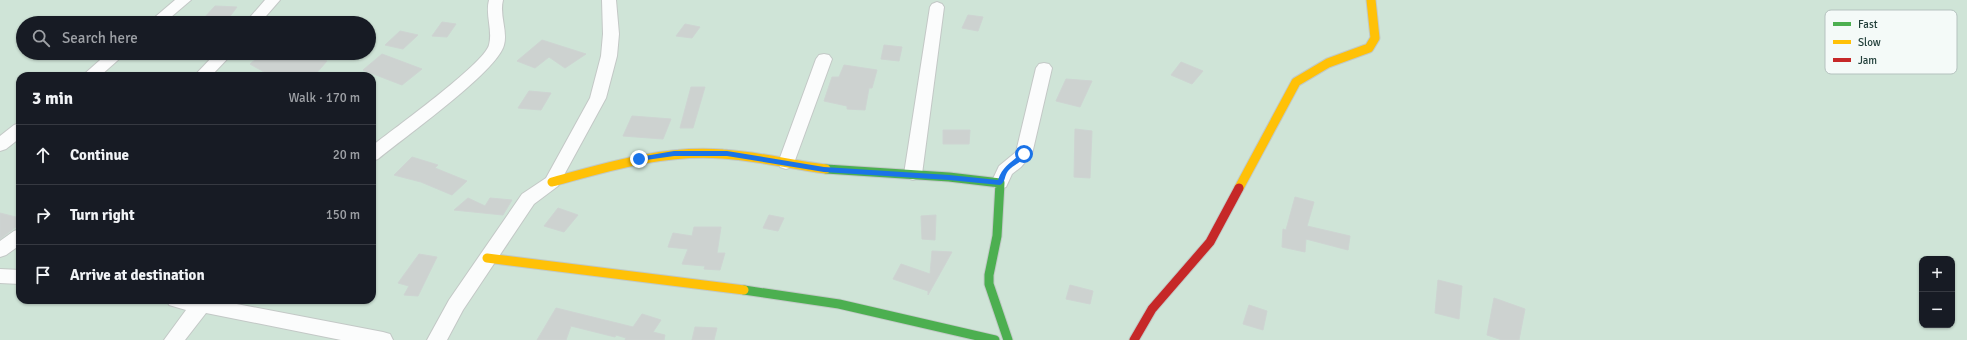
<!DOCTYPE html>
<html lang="en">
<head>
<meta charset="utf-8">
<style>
	body { margin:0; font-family:Signika,sans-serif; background:#20242c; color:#f1f3f6 }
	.controls { position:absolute; right:12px; bottom:12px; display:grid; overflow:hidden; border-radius:8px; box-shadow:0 1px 3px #0004 }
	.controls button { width:36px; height:36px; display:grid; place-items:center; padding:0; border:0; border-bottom:1px solid #363941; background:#171b24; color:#f1f3f6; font:20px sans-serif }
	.stop { position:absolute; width:12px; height:12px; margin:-9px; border:3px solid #1a73e8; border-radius:50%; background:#fff }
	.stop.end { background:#1a73e8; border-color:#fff; box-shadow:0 1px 4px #0008 }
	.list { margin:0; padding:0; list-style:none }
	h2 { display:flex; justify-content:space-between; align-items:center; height:52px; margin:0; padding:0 16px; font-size:17px }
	h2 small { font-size:13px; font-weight:400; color:#9ea1a6 }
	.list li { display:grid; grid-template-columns:26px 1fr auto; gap:12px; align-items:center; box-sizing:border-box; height:60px; padding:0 16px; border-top:1px solid #363941 }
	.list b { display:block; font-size:15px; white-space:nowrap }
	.list em { font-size:13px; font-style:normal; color:#9ea1a6 }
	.icon { flex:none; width:22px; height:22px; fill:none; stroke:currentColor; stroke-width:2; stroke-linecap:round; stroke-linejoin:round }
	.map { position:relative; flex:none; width:1967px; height:340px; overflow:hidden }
	.search { position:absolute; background:#171b24; box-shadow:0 1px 3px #0004; left:16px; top:16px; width:360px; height:44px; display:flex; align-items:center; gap:10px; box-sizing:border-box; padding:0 14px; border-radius:22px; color:#9ea1a6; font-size:15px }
	.panel { position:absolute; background:#171b24; box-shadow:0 1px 3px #0004; left:16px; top:72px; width:360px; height:232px; border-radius:12px }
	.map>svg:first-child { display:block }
	.green { fill:#cfe4d7; fill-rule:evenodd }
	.building { fill:#cdd2d0; stroke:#ced4d2 }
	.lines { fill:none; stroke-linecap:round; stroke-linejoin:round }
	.street-casing { stroke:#c3c8c6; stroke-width:2 }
	.fast-casing { stroke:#c1c9c6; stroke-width:11 }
	.slow-casing { stroke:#c1c9c6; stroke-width:11 }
	.jam-casing { stroke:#c1c9c6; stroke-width:11 }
	.street { fill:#fbfcfc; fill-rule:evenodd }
	.fast { stroke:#4caf50; stroke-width:9 }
	.slow { stroke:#ffc107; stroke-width:9 }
	.jam { stroke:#c62828; stroke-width:9 }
	.route { fill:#1a73e8 }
	.key { fill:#f4faf8; stroke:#b5c2bf; stroke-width:1 }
	.key-label { font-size:11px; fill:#22403b }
</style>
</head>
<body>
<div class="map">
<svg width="1967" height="340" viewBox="0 0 1967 340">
	<rect width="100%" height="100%" fill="#e6ebe9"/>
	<path class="green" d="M0 0H1967V340H0ZM23 23H369V53H23ZM20 76H372V300H20ZM1922 259H1952V325H1922Z"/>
	<path class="building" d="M215 6 237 7 228 19 204 18Z
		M968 15 983 17 978 31 962 28Z
		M442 22 456 24 447 37 432 36Z
		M685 24 700 27 692 38 676 36Z
		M400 31 418 35 403 49 385 45Z
		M542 40 586 54 565 68 549 57 535 68 517 61Z
		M884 45 902 47 899 61 881 59Z
		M263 53 327 61 314 76 276 72 271 76 250 64Z
		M382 54 422 69 402 85 363 70Z
		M1181 62 1203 71 1192 84 1171 75Z
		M844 65 877 70 872 88H869L865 110 847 109V106L824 101 832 77H839Z
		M1066 79 1092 81 1080 107 1056 101Z
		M691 87H705L693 128H680Z
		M529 91 551 93 541 110 518 108Z
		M632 116 671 119 663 139 623 136Z
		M1075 129 1092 131 1090 178 1074 177Z
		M943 130H970L969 144H943Z
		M412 157 438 165 435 168 467 181 452 195 421 182 394 175Z
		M1295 197 1314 202 1307 226 1350 236 1348 250 1306 239 1305 252 1282 247 1283 229 1286 230Z
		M468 198 485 206 490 198 512 200 503 215 454 210Z
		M558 208 578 215 564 232 544 226Z
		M0 213 20 218V224L0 239Z
		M769 215 784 218 778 231 763 228Z
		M936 215 935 240 922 239 921 216Z
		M694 227H721L717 253H725L720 270 704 269 705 266 682 264 688 249 668 247 673 233 692 236Z
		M932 251 952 252 928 295V291L893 279 901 264 930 274Z
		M419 254 437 257 418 296 404 295 409 286 398 283Z
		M1438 280 1462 286 1459 319 1435 313Z
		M1070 285 1093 291 1090 304 1066 299Z
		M1494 298 1525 309 1519 340H1502L1487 335Z
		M1249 305 1267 311 1263 330 1243 324Z
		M556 308 633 327 642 314 661 320 653 332 665 335 664 340H625L626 338 616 335 615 337 571 326 566 340H537Z
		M695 327 717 328 714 340H692Z"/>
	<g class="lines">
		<g class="street-casing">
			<path id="street" d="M175 0H191L164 23H148Z
				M265 0H280L260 23H245Z
				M489 0H503C499 15 508 31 504 45 498 71 402 139 378 159L372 161V146C392 130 484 64 489 45 493 30 485 15 489 0Z
				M602 0H616L619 34 617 56 606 98 558 186 534 204 463 310 447 340H427L449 300 522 194 546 178 590 98 601 56 603 34Z
				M937 2 942 4 944 7 922 174 919 178 913 180 907 178 904 174 930 7 932 4Z
				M108 53H126L100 76H82Z
				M216 53H233L211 76H194Z
				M824 54 829 55 832 59 794 163 792 167 786 169 780 167 778 163 816 59 819 55Z
				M1044 63 1049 64 1052 68 1032 154 1021 167 1012 174 1006 187 1000 189 994 187 991 183 999 166 1016 152 1036 68 1039 64Z
				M20 123V138L6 149 0 151V136L14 125Z
				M20 229V245L6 255 0 257V241L14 231Z
				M0 269 20 270V284L0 283Z
				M167 300H216L383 332 390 334 393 340H341L206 313 185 340H164L186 310 169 305Z"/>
		</g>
		<g class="fast-casing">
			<path id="fast" d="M826 169 949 177 1000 183 997 236 989 275V284L1008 340
				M744 290 839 304 995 340"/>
		</g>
		<g class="slow-casing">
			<path id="slow" d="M552 182C607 167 665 149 723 154 758 156 792 165 826 169
				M1239 188 1296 82 1328 63 1369 48 1375 38 1371 0
				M487 258 744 290"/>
		</g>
		<g class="jam-casing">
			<path id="jam" d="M1134 340 1152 309 1210 242 1239 188"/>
		</g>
		<use href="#street" class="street"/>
		<use href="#fast" class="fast"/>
		<use href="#slow" class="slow"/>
		<use href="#jam" class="jam"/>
	</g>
	<path class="route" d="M674 151H727L824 167 949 175 998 180C1003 165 1012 163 1022 152L1028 154C1021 163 1013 165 1008 171 1004 176 1006 182 1000 185L949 180 824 172 727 156H674L639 161 635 159 639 157Z"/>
	<rect x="1825" y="10" width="132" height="64" rx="6" class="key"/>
	<rect x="1833" y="22" width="18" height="4" fill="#4caf50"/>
	<rect x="1833" y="40" width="18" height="4" fill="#ffc107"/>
	<rect x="1833" y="58" width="18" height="4" fill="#c62828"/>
	<g class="key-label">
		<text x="1858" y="28">Fast</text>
		<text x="1858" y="46">Slow</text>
		<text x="1858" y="64">Jam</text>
	</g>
</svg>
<div class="controls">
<button>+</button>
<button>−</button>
</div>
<div class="stop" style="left:1024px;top:154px"></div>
<div class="stop end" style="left:639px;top:159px"></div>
<div class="search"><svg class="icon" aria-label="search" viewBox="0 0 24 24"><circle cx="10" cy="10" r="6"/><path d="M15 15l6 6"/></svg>Search here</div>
<section class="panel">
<h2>3 min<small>Walk · 170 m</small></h2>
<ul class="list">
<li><svg class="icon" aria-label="ahead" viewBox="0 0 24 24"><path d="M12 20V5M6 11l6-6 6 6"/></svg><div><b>Continue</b></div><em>20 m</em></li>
<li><svg class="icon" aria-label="right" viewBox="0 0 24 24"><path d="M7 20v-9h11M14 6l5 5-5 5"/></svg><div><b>Turn right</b></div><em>150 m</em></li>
<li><svg class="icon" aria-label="arrive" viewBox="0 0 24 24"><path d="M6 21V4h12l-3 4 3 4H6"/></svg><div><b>Arrive at destination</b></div></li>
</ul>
</section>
</div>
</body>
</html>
